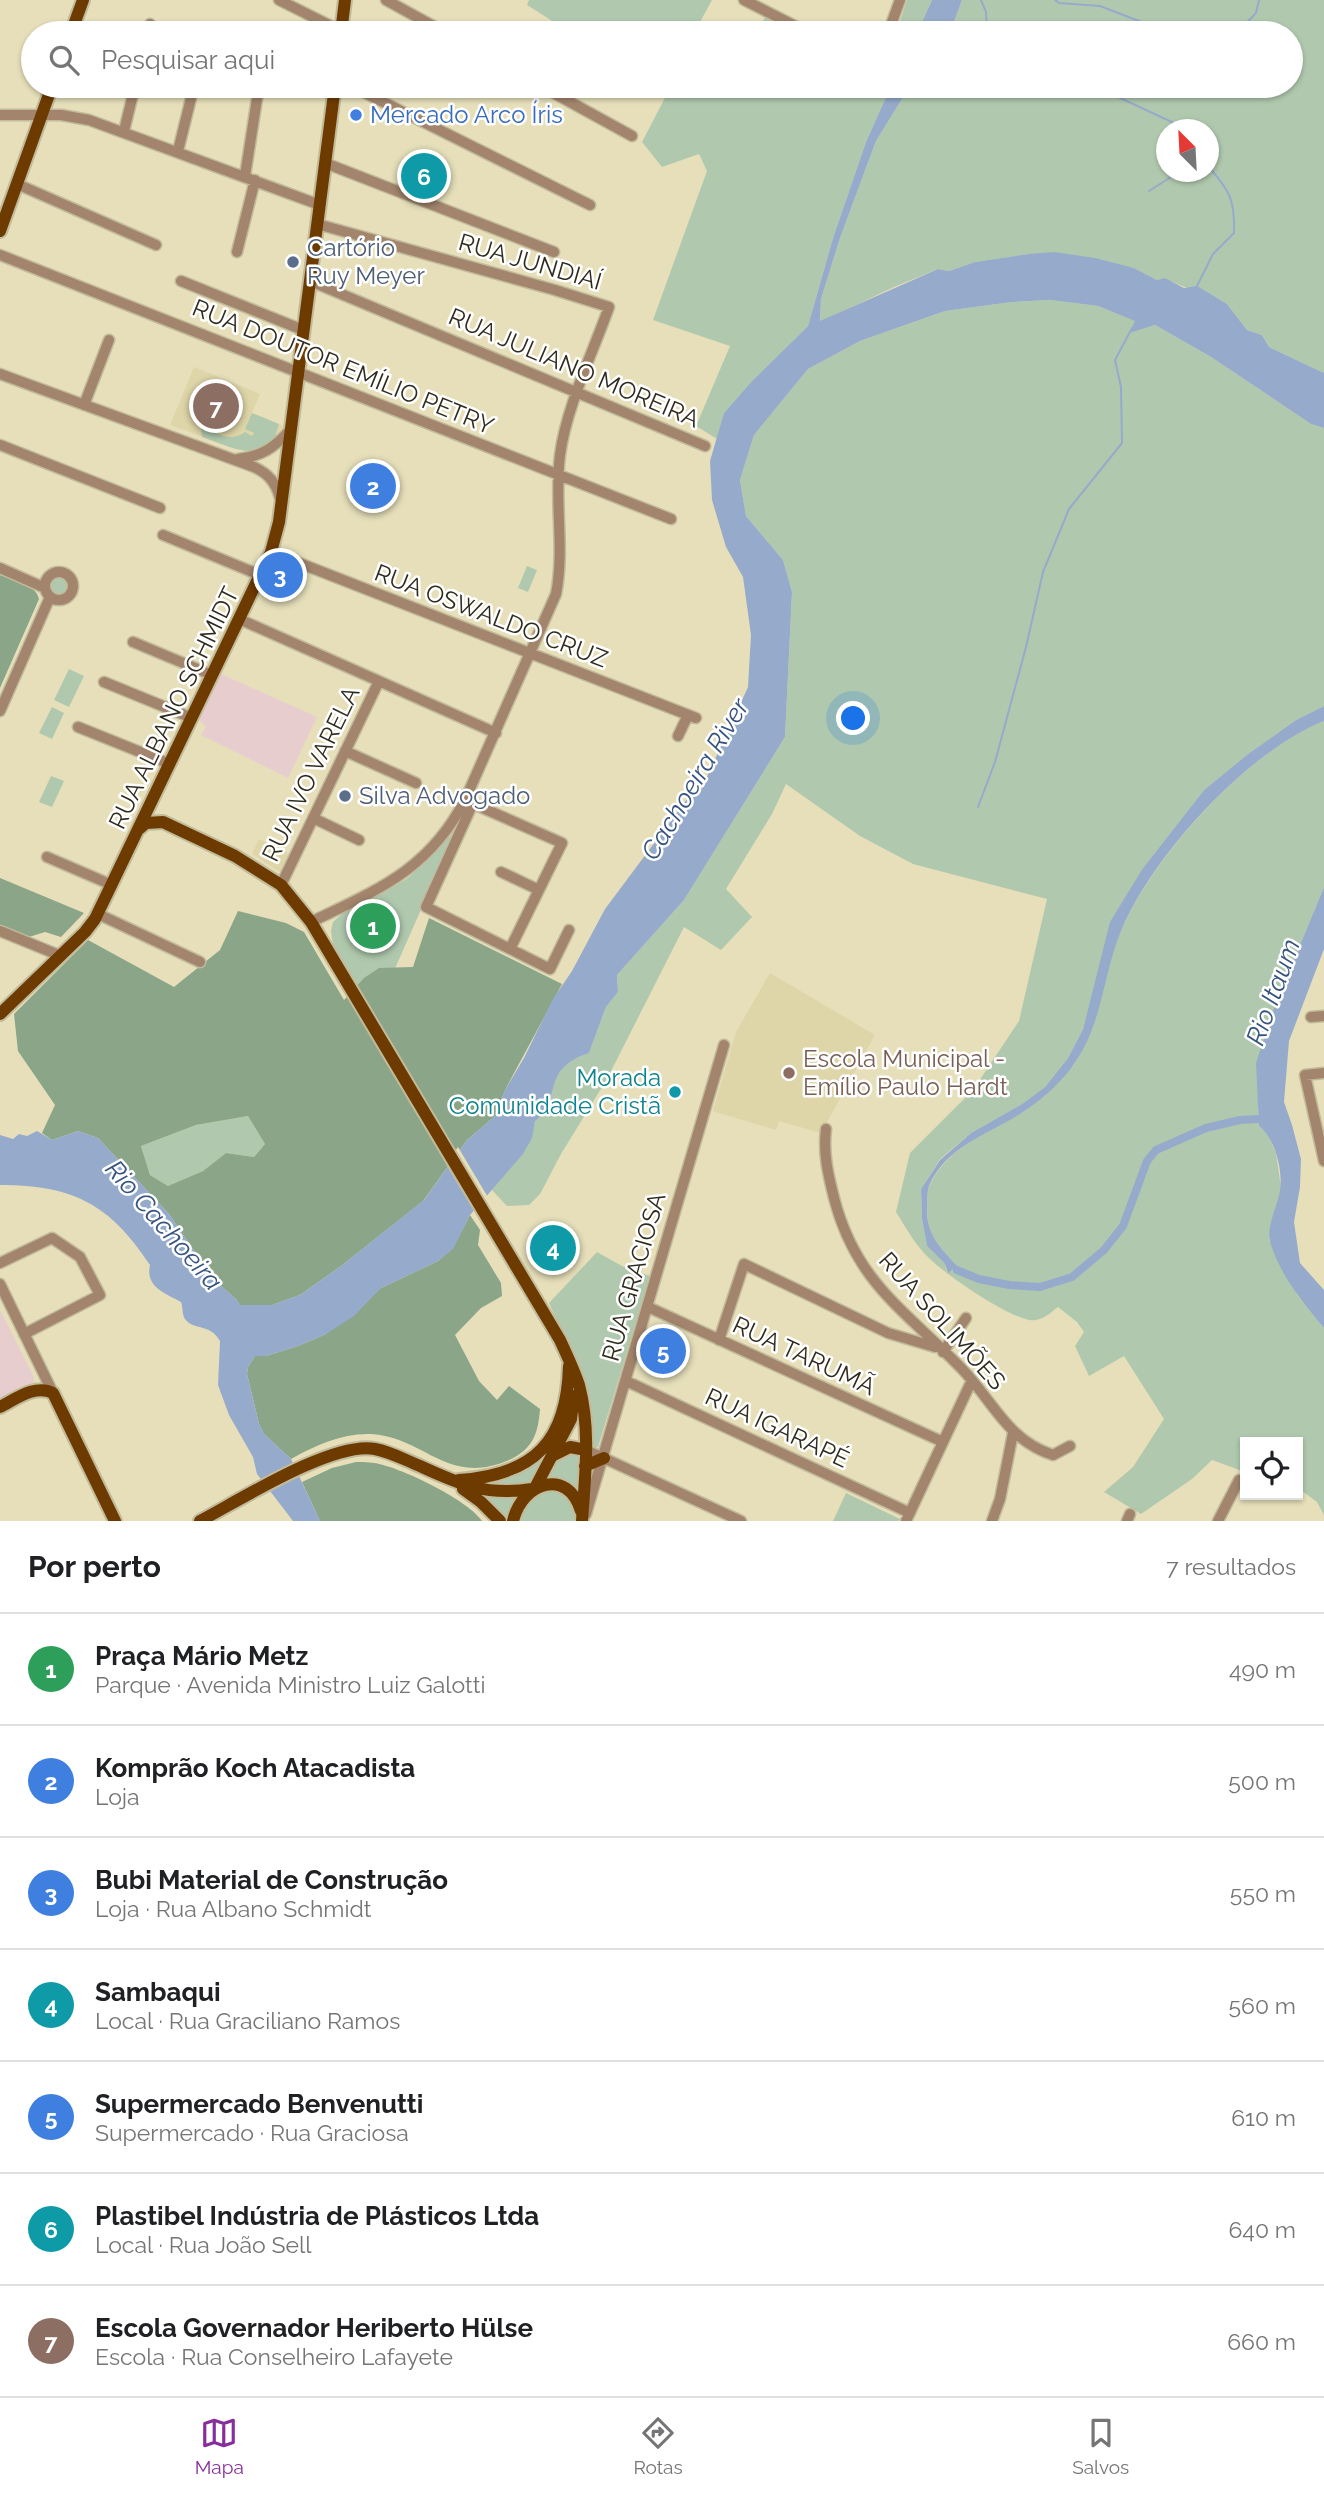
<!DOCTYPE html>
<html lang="pt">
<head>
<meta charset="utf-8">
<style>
	body { margin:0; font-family:Raleway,sans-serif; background:#f2f2f2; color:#202124 }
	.controls { position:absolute; right:21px; bottom:21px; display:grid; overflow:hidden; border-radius:0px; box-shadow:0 2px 5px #0004 }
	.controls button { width:63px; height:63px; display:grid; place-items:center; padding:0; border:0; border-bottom:2px solid #e0e0e0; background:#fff; color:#202124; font:35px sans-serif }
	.compass { position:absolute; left:1156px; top:119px; width:63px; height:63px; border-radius:50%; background:#fff; box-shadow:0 2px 5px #0004; rotate:336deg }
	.you { position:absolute; left:854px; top:719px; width:24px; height:24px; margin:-18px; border:5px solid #fff; border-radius:50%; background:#1a73e8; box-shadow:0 0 0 10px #1a73e833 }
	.badge { display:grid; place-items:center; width:46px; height:46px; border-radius:50%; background:#862f9c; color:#fff; font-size:23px; font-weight:700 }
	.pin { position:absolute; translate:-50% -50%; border:4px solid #fff; box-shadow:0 2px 7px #0006 }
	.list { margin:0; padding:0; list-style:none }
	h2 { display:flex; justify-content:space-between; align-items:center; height:91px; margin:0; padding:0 28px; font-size:30px }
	h2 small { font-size:23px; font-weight:400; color:#757577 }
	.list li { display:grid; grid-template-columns:46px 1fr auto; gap:21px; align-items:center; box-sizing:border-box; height:112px; padding:0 28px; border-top:2px solid #e0e0e0 }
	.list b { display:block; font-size:26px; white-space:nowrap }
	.list p { margin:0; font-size:23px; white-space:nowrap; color:#757577 }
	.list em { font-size:23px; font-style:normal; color:#757577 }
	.icon { flex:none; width:38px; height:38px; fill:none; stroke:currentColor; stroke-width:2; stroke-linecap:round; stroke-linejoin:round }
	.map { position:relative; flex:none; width:1324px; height:1521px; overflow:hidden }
	.search { position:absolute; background:#fff; box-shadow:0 2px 5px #0004; left:21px; right:21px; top:21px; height:77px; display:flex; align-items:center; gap:18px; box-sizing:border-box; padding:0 24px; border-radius:38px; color:#757577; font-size:26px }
	.sheet { height:875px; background:#fff }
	nav { display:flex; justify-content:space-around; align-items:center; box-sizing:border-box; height:98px; border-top:2px solid #e0e0e0; background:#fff; font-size:19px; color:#757577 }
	nav a { display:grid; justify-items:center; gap:4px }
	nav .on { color:#862f9c }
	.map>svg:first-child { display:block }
	.industrial { fill:#e8cdcf }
	.built { fill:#ded5a8 }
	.green { fill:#b0c9ae; fill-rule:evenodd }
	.forest { fill:#8aa588; fill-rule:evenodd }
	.water { fill:#96abcb }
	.pier { fill:#e6dfba }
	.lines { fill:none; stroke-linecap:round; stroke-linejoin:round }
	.stream { stroke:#96abcb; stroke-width:2 }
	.canal { stroke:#96abcb; stroke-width:8 }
	.minor-casing { stroke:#c1bb9b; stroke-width:13 }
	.major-casing { stroke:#c1bb9b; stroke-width:16 }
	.minor { stroke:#a3856d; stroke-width:10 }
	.major { stroke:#6d3a00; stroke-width:12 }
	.shop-dot { fill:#3f7fe0; stroke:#fff; stroke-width:2.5 }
	.service-dot { fill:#5c6f8a; stroke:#fff; stroke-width:2.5 }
	.education-dot { fill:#8d6e63; stroke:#fff; stroke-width:2.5 }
	.culture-dot { fill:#0f9aa8; stroke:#fff; stroke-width:2.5 }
	.labels { text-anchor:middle; stroke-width:5; stroke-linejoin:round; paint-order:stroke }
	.shop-label { font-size:24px; fill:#366cbe; stroke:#fff; text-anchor:start }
	.service-label { font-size:24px; fill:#4e5e75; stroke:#fff; text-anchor:start }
	.street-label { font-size:24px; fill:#2f2c1e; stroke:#fff }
	.education-label { font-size:24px; fill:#785e54; stroke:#fff; text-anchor:start }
	.culture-label { font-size:24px; fill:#0d838f; stroke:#fff; text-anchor:end }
	.water-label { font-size:26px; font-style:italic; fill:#375481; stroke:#fff }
</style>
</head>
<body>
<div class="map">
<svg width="1324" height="1521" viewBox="0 0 1324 1521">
	<rect width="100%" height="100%" fill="#e6dfba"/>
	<path class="industrial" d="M221 674 317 717 288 778 201 735 206 727 199 719Z
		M0 1310 34 1377 33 1385 0 1402Z"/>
	<path class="built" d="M194 367 260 394 252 413 283 426 275 439 255 450H240L170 425Z
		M259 839 290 854 281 873 252 854Z
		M770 973 875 1035 821 1133 779 1121 776 1130 713 1111 736 1032Z"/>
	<path class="green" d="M529 0H712L699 24 721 33H668L660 28 618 22 597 33H571L527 5Z
		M907 0H932L917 33H896Z
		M962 0H1324V373L1269 347 1262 335 1247 330 1227 304 1165 279 1157 280 1134 268 1028 254 975 262 949 271 938 269 894 287 820 322 821 299 840 238 876 141 910 86H1291V33H950ZM1166 130H1208V172H1166Z
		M765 17 798 33H757Z
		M658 86H891L866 142 833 238 808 326 751 382 724 413 717 439 696 426 730 346 653 320 707 171 699 154 662 167 642 142 667 94Z
		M1050 300 1098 306 1136 321 1130 332 1155 325 1211 357 1311 424 1324 428V706L1296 720 1248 754 1204 790 1143 868 1095 985 1083 1029 1068 1058 1045 1087 1022 1104 971 1133 940 1159 921 1189 922 1219 927 1246 945 1264 947 1272 956 1267C940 1244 927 1238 927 1207 927 1201 927 1193 929 1187 946 1147 989 1133 1023 1112 1038 1103 1050 1090 1062 1077 1066 1072 1073 1067 1076 1061 1082 1051 1084 1037 1088 1026 1099 994 1108 961 1121 931 1154 855 1247 752 1324 721V887L1274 1008 1258 1097 1259 1126 1267 1132 1276 1153 1281 1187 1269 1240 1298 1296 1324 1328V1515L1317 1502 1298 1488V1442H1245V1472L1212 1460 1192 1479 1141 1514 1104 1492 1133 1467 1164 1419 1124 1356 1089 1376 1075 1346 1084 1332 1077 1322 1058 1307C1049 1314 1041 1322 1029 1320 1004 1315 941 1272 924 1253 913 1241 905 1226 896 1212L910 1153 973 1090 1019 1021 1047 899 913 864 860 836 786 784 772 814 726 889 752 917 721 950 684 927 607 1079 561 1154 540 1194 529 1205 507 1206 491 1189C512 1166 529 1152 535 1120 564 1099 539 1070 589 1053L606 1007 618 992 617 975 684 900 785 737 792 592 783 560 746 516 740 480 754 435 808 369 860 341 945 311 1012 302Z
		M252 413 279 424C277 429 276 436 273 441 257 463 221 443 202 437L201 427C217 433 230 443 245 432L252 436 254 433 245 429Z
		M527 566 537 570 528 592 518 588Z
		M47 586a12 12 0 1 1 24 0a12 12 0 1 1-24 0Z
		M69 669 84 676 69 707 54 700Z
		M52 707 64 713 52 739 39 733Z
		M51 776 64 781 52 807 39 802Z
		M456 830 375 1014 333 946 331 931 333 922 347 909 383 893 408 878Z
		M248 1116 265 1144 254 1157 226 1153 203 1171 168 1186 150 1175 141 1146 196 1125Z
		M597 1252 622 1266 650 1276 598 1447 594 1448 590 1445 577 1366 549 1303Z
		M554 1442 533 1481 525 1485H476Z
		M573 1453 581 1455 580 1492 566 1482 546 1478 557 1460Z
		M548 1489C572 1493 573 1500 580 1521H517L525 1501Z
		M472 1491 521 1495 509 1521H505Z
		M846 1493 900 1519 898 1521H833Z"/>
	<path class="forest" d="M0 575C13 580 36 584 39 599L0 688Z
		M0 878 84 913 61 937 45 932 29 937 0 927Z
		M238 911 286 923 304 932 344 1000 364 978 379 968 413 967 429 918 562 984 506 1088 494 1117 467 1140 423 1201 341 1266 300 1295 272 1305H240L236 1299 214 1280 169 1214 98 1138 78 1131 52 1140 42 1133 55 1105 18 1051 14 1014 88 940 174 987 220 950ZM248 1116 265 1144 254 1157 226 1153 203 1171 168 1186 150 1175 141 1146 196 1125Z
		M470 1215 480 1230 478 1245 501 1283 502 1296 481 1308 455 1335 479 1381 497 1400 509 1386 540 1409C538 1434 533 1449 509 1460 447 1487 425 1437 371 1434 342 1433 316 1445 291 1459L264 1434 259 1424 247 1374 248 1367 255 1356H266L298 1346 326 1334 381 1288 438 1261 453 1248Z
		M356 1462C365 1462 374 1462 383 1465 407 1471 469 1501 482 1521H320L302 1482 332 1468Z"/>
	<path class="water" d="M932 0H962L950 33H917Z
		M891 86H910L876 141 840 238 821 299 820 321 938 269 949 271 975 262 1028 254 1054 252 1095 258 1134 268 1157 280 1165 278 1184 288 1197 286 1227 304 1247 330 1262 335 1269 347 1324 373V428L1311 424 1211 357 1155 325 1129 333 1135 321 1098 306 1050 300 1012 302 945 311 860 341 808 369 754 435 740 480 746 516 783 560 792 592 785 737 684 900 617 975 618 992 606 1007 589 1053C539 1070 564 1099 535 1121L532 1138 523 1154 470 1215 453 1249 438 1261 381 1288 354 1316 326 1334 298 1346 266 1356H255L248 1367 247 1374 259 1424 264 1434 291 1459 320 1521H293L257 1474 253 1457 229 1415 218 1385 220 1341C210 1323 194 1331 185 1319 182 1315 183 1307 181 1302 165 1293 145 1287 150 1265 110 1204 73 1185 0 1185V1135L13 1139 19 1134 27 1136 37 1131 52 1140 78 1131 98 1138 169 1214 214 1280 236 1299 240 1305H272L300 1295 341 1266 424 1200 467 1140 494 1117 506 1088 524 1058 553 999 572 971 605 909 688 798 706 779 748 687 751 635 743 577 726 547 712 500 710 461 724 413 751 382 808 326 833 238 866 142Z
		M1324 706V721C1247 752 1153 855 1121 931 1103 974 1103 1021 1076 1061 1064 1080 1042 1100 1023 1112 989 1134 946 1146 929 1186 927 1193 927 1200 927 1207 926 1234 940 1247 957 1266L948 1273 945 1264 927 1246 922 1219 921 1189 940 1160 971 1133 1022 1104 1045 1087 1068 1058 1083 1029 1110 922 1143 868 1204 790 1248 754 1296 720Z
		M1324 887V949L1289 1041 1284 1102 1292 1125 1301 1159 1300 1187 1294 1222 1300 1263 1324 1290V1328C1303 1303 1280 1275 1270 1242 1266 1227 1278 1205 1280 1190 1283 1170 1275 1138 1259 1126L1256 1063 1274 1008Z"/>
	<path class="pier" d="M458 1147 489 1199 476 1214 446 1164Z"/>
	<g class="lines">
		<path class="stream" d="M981 0 986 12 987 33
			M1055 0 1059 3 1100 6 1170 33
			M955 25 965 33
			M1237 33 1256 13 1259 0
			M878 86 889 93
			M1062 86 1079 97H1118L1174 123 1180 130
			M1149 191 1179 172
			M1196 288 1213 254 1234 233C1235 200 1230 191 1208 166
			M978 807 995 762 1026 647 1043 572 1069 509 1122 443 1121 387 1115 360 1132 328"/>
		<path class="canal" d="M957 1270 979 1279 1009 1285 1040 1287 1072 1277 1104 1250 1123 1226 1147 1161 1156 1150 1206 1128 1240 1120 1259 1119"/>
		<g class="minor-casing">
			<path id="minor" d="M279 0 341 31
				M386 0 446 33
				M744 0 809 33
				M148 33 150 24
				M888 33 900 0
				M351 86 590 205
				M541 86 632 136
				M0 115H61L89 120 320 205
				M124 131 135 86
				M178 151 194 86
				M325 163 554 252
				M245 176 259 86
				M17 184 156 245
				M237 252 255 180
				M0 255 671 519
				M181 281 303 330
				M310 281 705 446
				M0 374 254 467C269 474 276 483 280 498
				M84 405 109 340
				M0 445 160 508
				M238 459C262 456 274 448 290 430
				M163 535 260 575
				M271 552 696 718
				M0 568 45 588
				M45 586a14 14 0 1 1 28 0a14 14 0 1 1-28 0Z
				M239 619 496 733
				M133 642 212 675
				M104 682 192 718
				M0 711 50 597
				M78 727 170 764
				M678 736 688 715
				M345 751 416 783
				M469 802 562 843 510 949
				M473 803 426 907 550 969 569 930
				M313 818 359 840
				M47 857 112 885
				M501 872 539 890
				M281 885 379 681
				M98 914 200 962
				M311 922C377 890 429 870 465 800L556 594C565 548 554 501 560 455 566 408 593 352 609 307L555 290 317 224
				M0 931 61 956
				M1311 1017 1324 1016
				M1324 1073 1305 1075 1324 1161
				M826 1129C823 1154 828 1174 834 1198 856 1283 905 1310 962 1369 993 1401 1007 1440 1053 1455L1070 1446
				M0 1263 52 1238 80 1257 100 1295 24 1334
				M0 1284 53 1393
				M648 1307 943 1442
				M719 1340 744 1264 888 1333 935 1347
				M943 1352 966 1318
				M626 1381 910 1513
				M586 1450 741 1521
				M586 1514 724 1045
				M906 1521 972 1380
				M992 1521 1000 1499 1013 1433
				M1127 1521 1130 1514
				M1218 1521 1239 1480"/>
		</g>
		<g class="major-casing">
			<path id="major" d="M71 33 83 0
				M341 33 345 0
				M0 231 52 86
				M139 829 146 823 163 822 235 856 281 885 311 922 560 1340C567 1355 574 1370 579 1385 591 1430 585 1476 582 1521
				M0 1014 85 932 95 919 271 552 279 522 335 86
				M0 1407C16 1399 35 1384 53 1393L115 1521
				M554 1455 570 1447 586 1450
				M585 1466 604 1458
				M459 1480C535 1475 567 1441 569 1366
				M535 1488 571 1419 574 1396
				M463 1489 481 1502 500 1521
				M200 1521C240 1500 333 1441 375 1449 391 1452 405 1460 420 1466 461 1485 486 1496 532 1489
				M513 1521C522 1482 568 1467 581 1511"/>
		</g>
		<use href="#minor" class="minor"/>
		<use href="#major" class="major"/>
	</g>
	<circle class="shop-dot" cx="356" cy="115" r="7"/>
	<g class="service-dot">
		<circle cx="293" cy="262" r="7"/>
		<circle cx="345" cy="796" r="7"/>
	</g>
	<circle class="education-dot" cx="789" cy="1073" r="7"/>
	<circle class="culture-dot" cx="675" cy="1092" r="7"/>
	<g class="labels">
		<g class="shop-label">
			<text x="370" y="123">Mercado Arco Íris</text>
		</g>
		<g class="service-label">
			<text x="307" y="256">Cartório<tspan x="307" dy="28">Ruy Meyer</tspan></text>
			<text x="359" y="804">Silva Advogado</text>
		</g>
		<g class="street-label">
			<text transform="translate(530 262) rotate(16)" y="8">RUA JUNDIAÍ</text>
			<text transform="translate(343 367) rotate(22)" y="8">RUA DOUTOR EMÍLIO PETRY</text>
			<text transform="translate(574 368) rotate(23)" y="8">RUA JULIANO MOREIRA</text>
			<text transform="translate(491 616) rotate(21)" y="8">RUA OSWALDO CRUZ</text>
			<text transform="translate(174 708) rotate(-64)" y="8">RUA ALBANO SCHMIDT</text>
			<text transform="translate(311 774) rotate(-64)" y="8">RUA IVO VARELA</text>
			<text transform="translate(634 1277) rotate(-74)" y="8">RUA GRACIOSA</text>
			<text transform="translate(942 1321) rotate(48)" y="8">RUA SOLIMÕES</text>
			<text transform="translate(804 1356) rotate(25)" y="8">RUA TARUMÃ</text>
			<text transform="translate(777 1428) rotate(25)" y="8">RUA IGARAPÉ</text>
		</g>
		<g class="education-label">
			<text x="803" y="1067">Escola Municipal -<tspan x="803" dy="28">Emílio Paulo Hardt</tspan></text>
		</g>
		<g class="culture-label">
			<text x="661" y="1086">Morada<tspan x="661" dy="28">Comunidade Cristã</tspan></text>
		</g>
		<g class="water-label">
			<text transform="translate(695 779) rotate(-59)" y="9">Cachoeira River</text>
			<text transform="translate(1273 992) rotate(-70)" y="9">Rio Itaum</text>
			<text transform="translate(164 1225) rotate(49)" y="9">Rio Cachoeira</text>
		</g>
	</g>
</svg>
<div class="controls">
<button><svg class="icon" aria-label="locate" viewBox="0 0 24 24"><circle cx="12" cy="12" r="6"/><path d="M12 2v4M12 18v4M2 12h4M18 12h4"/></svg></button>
</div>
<svg class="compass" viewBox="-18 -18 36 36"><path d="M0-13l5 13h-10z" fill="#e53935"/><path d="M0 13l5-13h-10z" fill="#757577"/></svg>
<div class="you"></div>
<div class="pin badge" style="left:373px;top:926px;background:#2e9e5b">1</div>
<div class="pin badge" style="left:373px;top:486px;background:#3f7fe0">2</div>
<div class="pin badge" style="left:280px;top:575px;background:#3f7fe0">3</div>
<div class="pin badge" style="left:553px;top:1248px;background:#0f9aa8">4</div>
<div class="pin badge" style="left:663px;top:1351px;background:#3f7fe0">5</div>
<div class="pin badge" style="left:424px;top:176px;background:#0f9aa8">6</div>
<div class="pin badge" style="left:216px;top:406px;background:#8d6e63">7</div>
<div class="search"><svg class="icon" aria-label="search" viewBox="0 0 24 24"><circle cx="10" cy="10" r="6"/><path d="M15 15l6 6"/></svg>Pesquisar aqui</div>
</div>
<section class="sheet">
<h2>Por perto<small>7 resultados</small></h2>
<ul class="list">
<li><span class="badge" style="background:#2e9e5b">1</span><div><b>Praça Mário Metz</b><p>Parque · Avenida Ministro Luiz Galotti</p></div><em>490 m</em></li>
<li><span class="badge" style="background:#3f7fe0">2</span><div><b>Komprão Koch Atacadista</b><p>Loja</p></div><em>500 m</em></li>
<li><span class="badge" style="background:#3f7fe0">3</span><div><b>Bubi Material de Construção</b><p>Loja · Rua Albano Schmidt</p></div><em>550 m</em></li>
<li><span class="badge" style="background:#0f9aa8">4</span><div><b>Sambaqui</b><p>Local · Rua Graciliano Ramos</p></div><em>560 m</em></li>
<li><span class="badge" style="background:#3f7fe0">5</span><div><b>Supermercado Benvenutti</b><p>Supermercado · Rua Graciosa</p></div><em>610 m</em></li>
<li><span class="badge" style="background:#0f9aa8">6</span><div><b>Plastibel Indústria de Plásticos Ltda</b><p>Local · Rua João Sell</p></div><em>640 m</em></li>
<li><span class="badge" style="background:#8d6e63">7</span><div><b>Escola Governador Heriberto Hülse</b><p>Escola · Rua Conselheiro Lafayete</p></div><em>660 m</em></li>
</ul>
</section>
<nav>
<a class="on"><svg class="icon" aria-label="map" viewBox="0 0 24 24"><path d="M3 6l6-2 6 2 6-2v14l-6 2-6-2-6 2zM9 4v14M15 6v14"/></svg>Mapa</a>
<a><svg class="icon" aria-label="directions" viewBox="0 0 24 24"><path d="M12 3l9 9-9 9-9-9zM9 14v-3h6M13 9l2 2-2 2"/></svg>Rotas</a>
<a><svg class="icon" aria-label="saved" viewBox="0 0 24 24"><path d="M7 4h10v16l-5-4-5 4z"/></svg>Salvos</a>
</nav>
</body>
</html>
